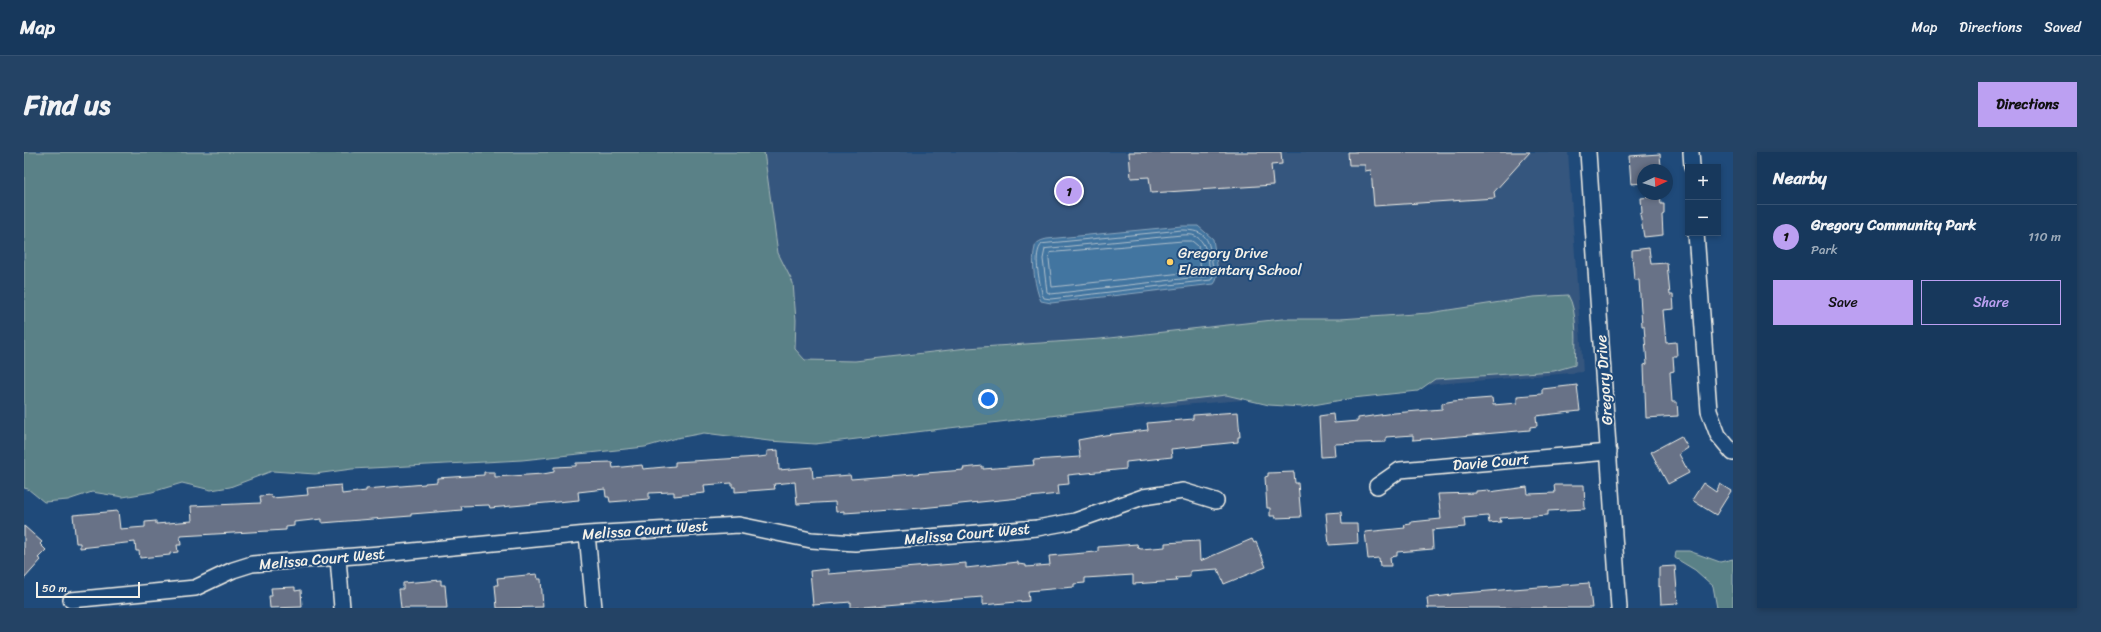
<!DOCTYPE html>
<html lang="en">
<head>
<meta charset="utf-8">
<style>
	body { margin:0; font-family:Sriracha,sans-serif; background:#244365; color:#f1f3f6 }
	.controls { position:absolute; right:12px; top:12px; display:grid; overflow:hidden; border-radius:0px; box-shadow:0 2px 6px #0003 }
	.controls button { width:36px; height:36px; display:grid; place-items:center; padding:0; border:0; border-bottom:1px solid #365272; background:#17385c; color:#f1f3f6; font:20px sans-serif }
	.compass { position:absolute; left:1613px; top:12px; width:36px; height:36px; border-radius:50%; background:#17385c; box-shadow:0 2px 6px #0003; rotate:86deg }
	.scale { position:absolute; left:12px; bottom:10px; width:104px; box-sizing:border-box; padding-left:4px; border:2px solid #f4f1e8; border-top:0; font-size:11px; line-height:14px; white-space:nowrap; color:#f4f1e8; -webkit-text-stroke:3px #1f4a7a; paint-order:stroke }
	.you { position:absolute; left:964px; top:247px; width:14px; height:14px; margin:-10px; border:3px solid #fff; border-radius:50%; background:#1a73e8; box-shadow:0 0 0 6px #1a73e833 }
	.badge { display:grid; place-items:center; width:26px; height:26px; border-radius:50%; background:#bca0f2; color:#111; font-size:13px; font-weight:700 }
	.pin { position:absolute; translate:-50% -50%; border:2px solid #fff; box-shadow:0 1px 4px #0006 }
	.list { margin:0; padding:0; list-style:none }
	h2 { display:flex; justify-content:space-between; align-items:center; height:52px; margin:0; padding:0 16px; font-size:17px }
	h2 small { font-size:13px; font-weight:400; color:#9eacbb }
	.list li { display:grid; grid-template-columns:26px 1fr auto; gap:12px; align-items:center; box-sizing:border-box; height:64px; padding:0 16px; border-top:1px solid #365272 }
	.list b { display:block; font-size:15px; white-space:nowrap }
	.list p { margin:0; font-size:13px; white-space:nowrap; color:#9eacbb }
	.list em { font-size:13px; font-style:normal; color:#9eacbb }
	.actions { display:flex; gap:8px; padding:12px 16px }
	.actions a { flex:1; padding:9px 0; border:1px solid #bca0f2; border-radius:0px; text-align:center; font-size:14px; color:#bca0f2 }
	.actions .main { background:#bca0f2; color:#111 }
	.map { position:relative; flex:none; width:1709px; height:456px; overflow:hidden; border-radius:0px }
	header { display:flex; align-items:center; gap:24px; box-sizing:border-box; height:56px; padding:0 20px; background:#17385c; border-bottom:1px solid #365272 }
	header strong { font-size:19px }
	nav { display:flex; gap:22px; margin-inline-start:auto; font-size:14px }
	.intro { display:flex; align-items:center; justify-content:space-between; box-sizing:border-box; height:96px; padding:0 24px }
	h1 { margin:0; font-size:28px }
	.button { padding:10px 18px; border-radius:0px; background:#bca0f2; color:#111; font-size:14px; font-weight:700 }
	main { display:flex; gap:24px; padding:0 24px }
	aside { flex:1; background:#17385c; border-radius:0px; box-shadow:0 2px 6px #0003 }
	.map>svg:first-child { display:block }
	.built { fill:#35567e }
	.green { fill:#5a8187; stroke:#a7b9b8 }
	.water { fill:#4374a0; stroke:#8aa6bd }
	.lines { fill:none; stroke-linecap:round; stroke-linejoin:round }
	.shore { stroke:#adbfcb; stroke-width:1 }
	.building { fill:#677287; stroke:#f4f1e8 }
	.minor-casing { stroke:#f4f1e8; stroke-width:18 }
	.minor { stroke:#1f4a7a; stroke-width:15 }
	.poi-dot { fill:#ffd166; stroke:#1f4a7a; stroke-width:1.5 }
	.labels { text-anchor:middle; stroke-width:4; stroke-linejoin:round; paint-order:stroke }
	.poi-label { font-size:15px; fill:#f4f1e8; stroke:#1f4a7a; text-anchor:start }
	.street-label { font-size:15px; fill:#f4f1e8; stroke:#1f4a7a }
</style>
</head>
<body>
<header>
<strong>Map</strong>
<nav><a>Map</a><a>Directions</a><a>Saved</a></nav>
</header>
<div class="intro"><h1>Find us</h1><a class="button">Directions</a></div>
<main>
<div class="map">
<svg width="1709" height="456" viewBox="0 0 1709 456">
	<rect width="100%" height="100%" fill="#1f4a7a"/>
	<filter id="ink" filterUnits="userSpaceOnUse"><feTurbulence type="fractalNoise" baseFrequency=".025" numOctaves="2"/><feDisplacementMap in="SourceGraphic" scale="8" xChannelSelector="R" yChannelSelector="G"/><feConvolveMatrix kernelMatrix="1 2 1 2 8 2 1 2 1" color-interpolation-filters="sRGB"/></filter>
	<g filter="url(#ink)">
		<path class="built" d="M730 0H1544L1559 220 756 286Z"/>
		<path class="green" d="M0 0H740L754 101 769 131 772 168 771 197 781 208 831 209 943 196 1076 187 1258 167H1316L1405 161 1509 145 1544 143C1554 159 1552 194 1551 213L1530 219 1411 227 1394 239 1329 246 1278 255 1245 253 1202 243 791 292 745 289 680 281 653 286 621 295 498 308 328 317 291 322 248 319 206 335 187 338 158 331 128 340 99 345 68 340 44 348 20 350 4 337 0 336Z
			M1652 399H1665L1696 410 1709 407V456H1693L1689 434 1671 418 1651 406Z"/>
		<path class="water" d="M1158 74H1174L1189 87 1194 119 1192 129 1190 132 1027 151 1017 149C1011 138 1007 108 1011 95 1012 90 1018 88 1023 87Z"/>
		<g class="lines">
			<path class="shore" d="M1158 78C1183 78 1185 87 1188 110 1189 116 1191 123 1187 128L1027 147 1020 146 1018 142C1016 129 1008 102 1018 92Z
				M1158 83C1162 83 1168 82 1171 84 1183 89 1188 114 1183 124L1027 142 1023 140 1019 107 1021 97Z
				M1159 89H1168L1174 94 1177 119 1028 135 1025 107 1026 101Z"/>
		</g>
		<path class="building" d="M1105 0H1257L1258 12 1247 13 1249 33 1127 41 1125 25 1107 26Z
			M1324 0H1506L1470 40 1471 46 1350 54 1347 18 1341 19V13H1325Z
			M1636 2 1637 15 1628 16V18H1619V31L1607 32 1605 4Z
			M1636 44 1637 52H1640V62L1638 63 1639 83 1620 85 1616 62 1618 61 1617 46Z
			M1625 96 1627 112 1643 111 1646 143H1649L1650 157 1639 158 1642 191 1652 190 1653 204H1649L1650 219 1646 220 1648 250H1653L1654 264 1622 266 1620 213 1623 212 1620 174H1618L1615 128H1610L1608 103V98Z
			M1553 233 1556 259 1512 264 1513 274 1506 275V278L1389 288V283L1362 285V290L1310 292 1311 304 1297 305 1295 264 1309 262 1310 271 1334 269V266L1370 261 1418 257V251L1429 249 1468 246 1469 253 1493 251V244L1518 242V237Z
			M1214 260 1216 285H1214V290L1147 297 1148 305 1102 310V317L1044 323 1045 332 1034 333 1035 342 897 356 820 361V359L812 360 811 350 773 352 771 330 750 332 751 337 711 340V335H708V331L680 333 681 341 650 344V340H646L625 341V347L586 350 585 345H582L581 337 554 340 555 348 466 356 465 353 437 354 438 358 387 362V364L298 371V367L270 370V374L262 375V378L156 384 157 393H153L154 400 146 401V403L116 406 115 399H112L111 390 56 396V391H52L49 363 94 359 96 377 121 375V370L132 369V372L168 369 167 354 237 351 236 344 247 343 248 346 284 343 283 336 317 333 318 342 342 339V337L401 332V331L413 330V326L460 323V320H471V325L519 322 530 320V315L552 314V311L588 310 589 316 618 313 619 317 651 314V310L735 305 743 304V299L754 298 755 318 788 315 789 326 826 323 827 327 940 318 939 316 959 314V317L1010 313 1009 308 1056 305 1054 288 1081 283 1124 278 1123 271 1169 267V263Z
			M1657 284 1664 296 1655 302 1665 321 1644 332 1627 300Z
			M1270 320 1271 331H1274L1277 365 1251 366V364H1246V356H1243L1241 325 1244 324V321Z
			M1679 331 1692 340 1696 332 1707 339 1692 363 1668 348Z
			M1530 333H1560L1561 357 1524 359V363L1476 366 1477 370 1465 371 1464 364 1440 366 1441 375 1408 378 1409 397 1373 400V404L1366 405 1367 414H1356L1355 406 1344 407 1341 380 1381 376 1380 373 1387 372V370L1417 367 1414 342 1452 341V339L1465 338V340L1503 335 1504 342 1531 341Z
			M1317 360 1318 372H1333L1334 391 1305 393 1302 361Z
			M0 374 18 390 16 392 22 398 14 406 17 408 0 427Z
			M1228 387 1230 391 1232 390 1242 415 1200 432 1194 417 1166 419V425L1152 426 1153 429 1109 432V423L1061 426V431L1050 432V435L1004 439 1005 449 958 453V445L827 456V450L789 453 786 419 804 417V422L942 411V416L994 410V412L1002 413V415L1026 413 1025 404 1072 400 1074 399V395L1113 392 1114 396 1117 397 1141 395V391L1175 389 1176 409Z
			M1651 414 1654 451 1637 452 1636 434 1635 435V415Z
			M513 422 514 427H517L519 455 473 456 471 433H474L473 426Z
			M417 428V433H421L423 456H377L375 437H379V431Z
			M1565 431 1568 456H1404L1403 446 1427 443V442Z
			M271 435V439L277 438 278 455 246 456 245 444H248L247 436Z"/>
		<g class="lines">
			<g class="minor-casing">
				<path id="minor" d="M1564 0 1595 456
					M1667 0 1668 15
					M1672 81 1685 259 1694 283 1709 301
					M1353 334 1376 318 1585 300
					M563 382 570 456
					M314 406 318 456
					M47 448 171 436 209 418 228 412 368 401 563 382 715 373 787 388 831 391 1013 376 1051 369 1119 345 1159 339 1192 349"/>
			</g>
			<use href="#minor" class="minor"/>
		</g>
	</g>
	<circle class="poi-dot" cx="1146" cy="110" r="4"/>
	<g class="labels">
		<g class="poi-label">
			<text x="1154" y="106">Gregory Drive<tspan x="1154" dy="17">Elementary School</tspan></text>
		</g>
		<g class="street-label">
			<text transform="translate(1580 228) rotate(-94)" y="5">Gregory Drive</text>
			<text transform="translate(1467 310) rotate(-5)" y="5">Davie Court</text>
			<text transform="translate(621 378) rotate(-4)" y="5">Melissa Court West</text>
			<text transform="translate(943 382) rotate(-5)" y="5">Melissa Court West</text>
			<text transform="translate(298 407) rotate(-5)" y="5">Melissa Court West</text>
		</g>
	</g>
</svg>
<div class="controls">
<button>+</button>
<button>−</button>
</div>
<svg class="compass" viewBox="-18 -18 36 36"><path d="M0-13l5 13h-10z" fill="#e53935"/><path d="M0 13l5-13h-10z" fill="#9eacbb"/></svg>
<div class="scale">50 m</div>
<div class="you"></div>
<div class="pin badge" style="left:1045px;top:39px">1</div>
</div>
<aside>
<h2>Nearby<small></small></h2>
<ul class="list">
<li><span class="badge">1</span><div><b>Gregory Community Park</b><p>Park</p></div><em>110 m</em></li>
</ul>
<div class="actions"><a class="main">Save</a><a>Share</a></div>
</aside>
</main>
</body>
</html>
